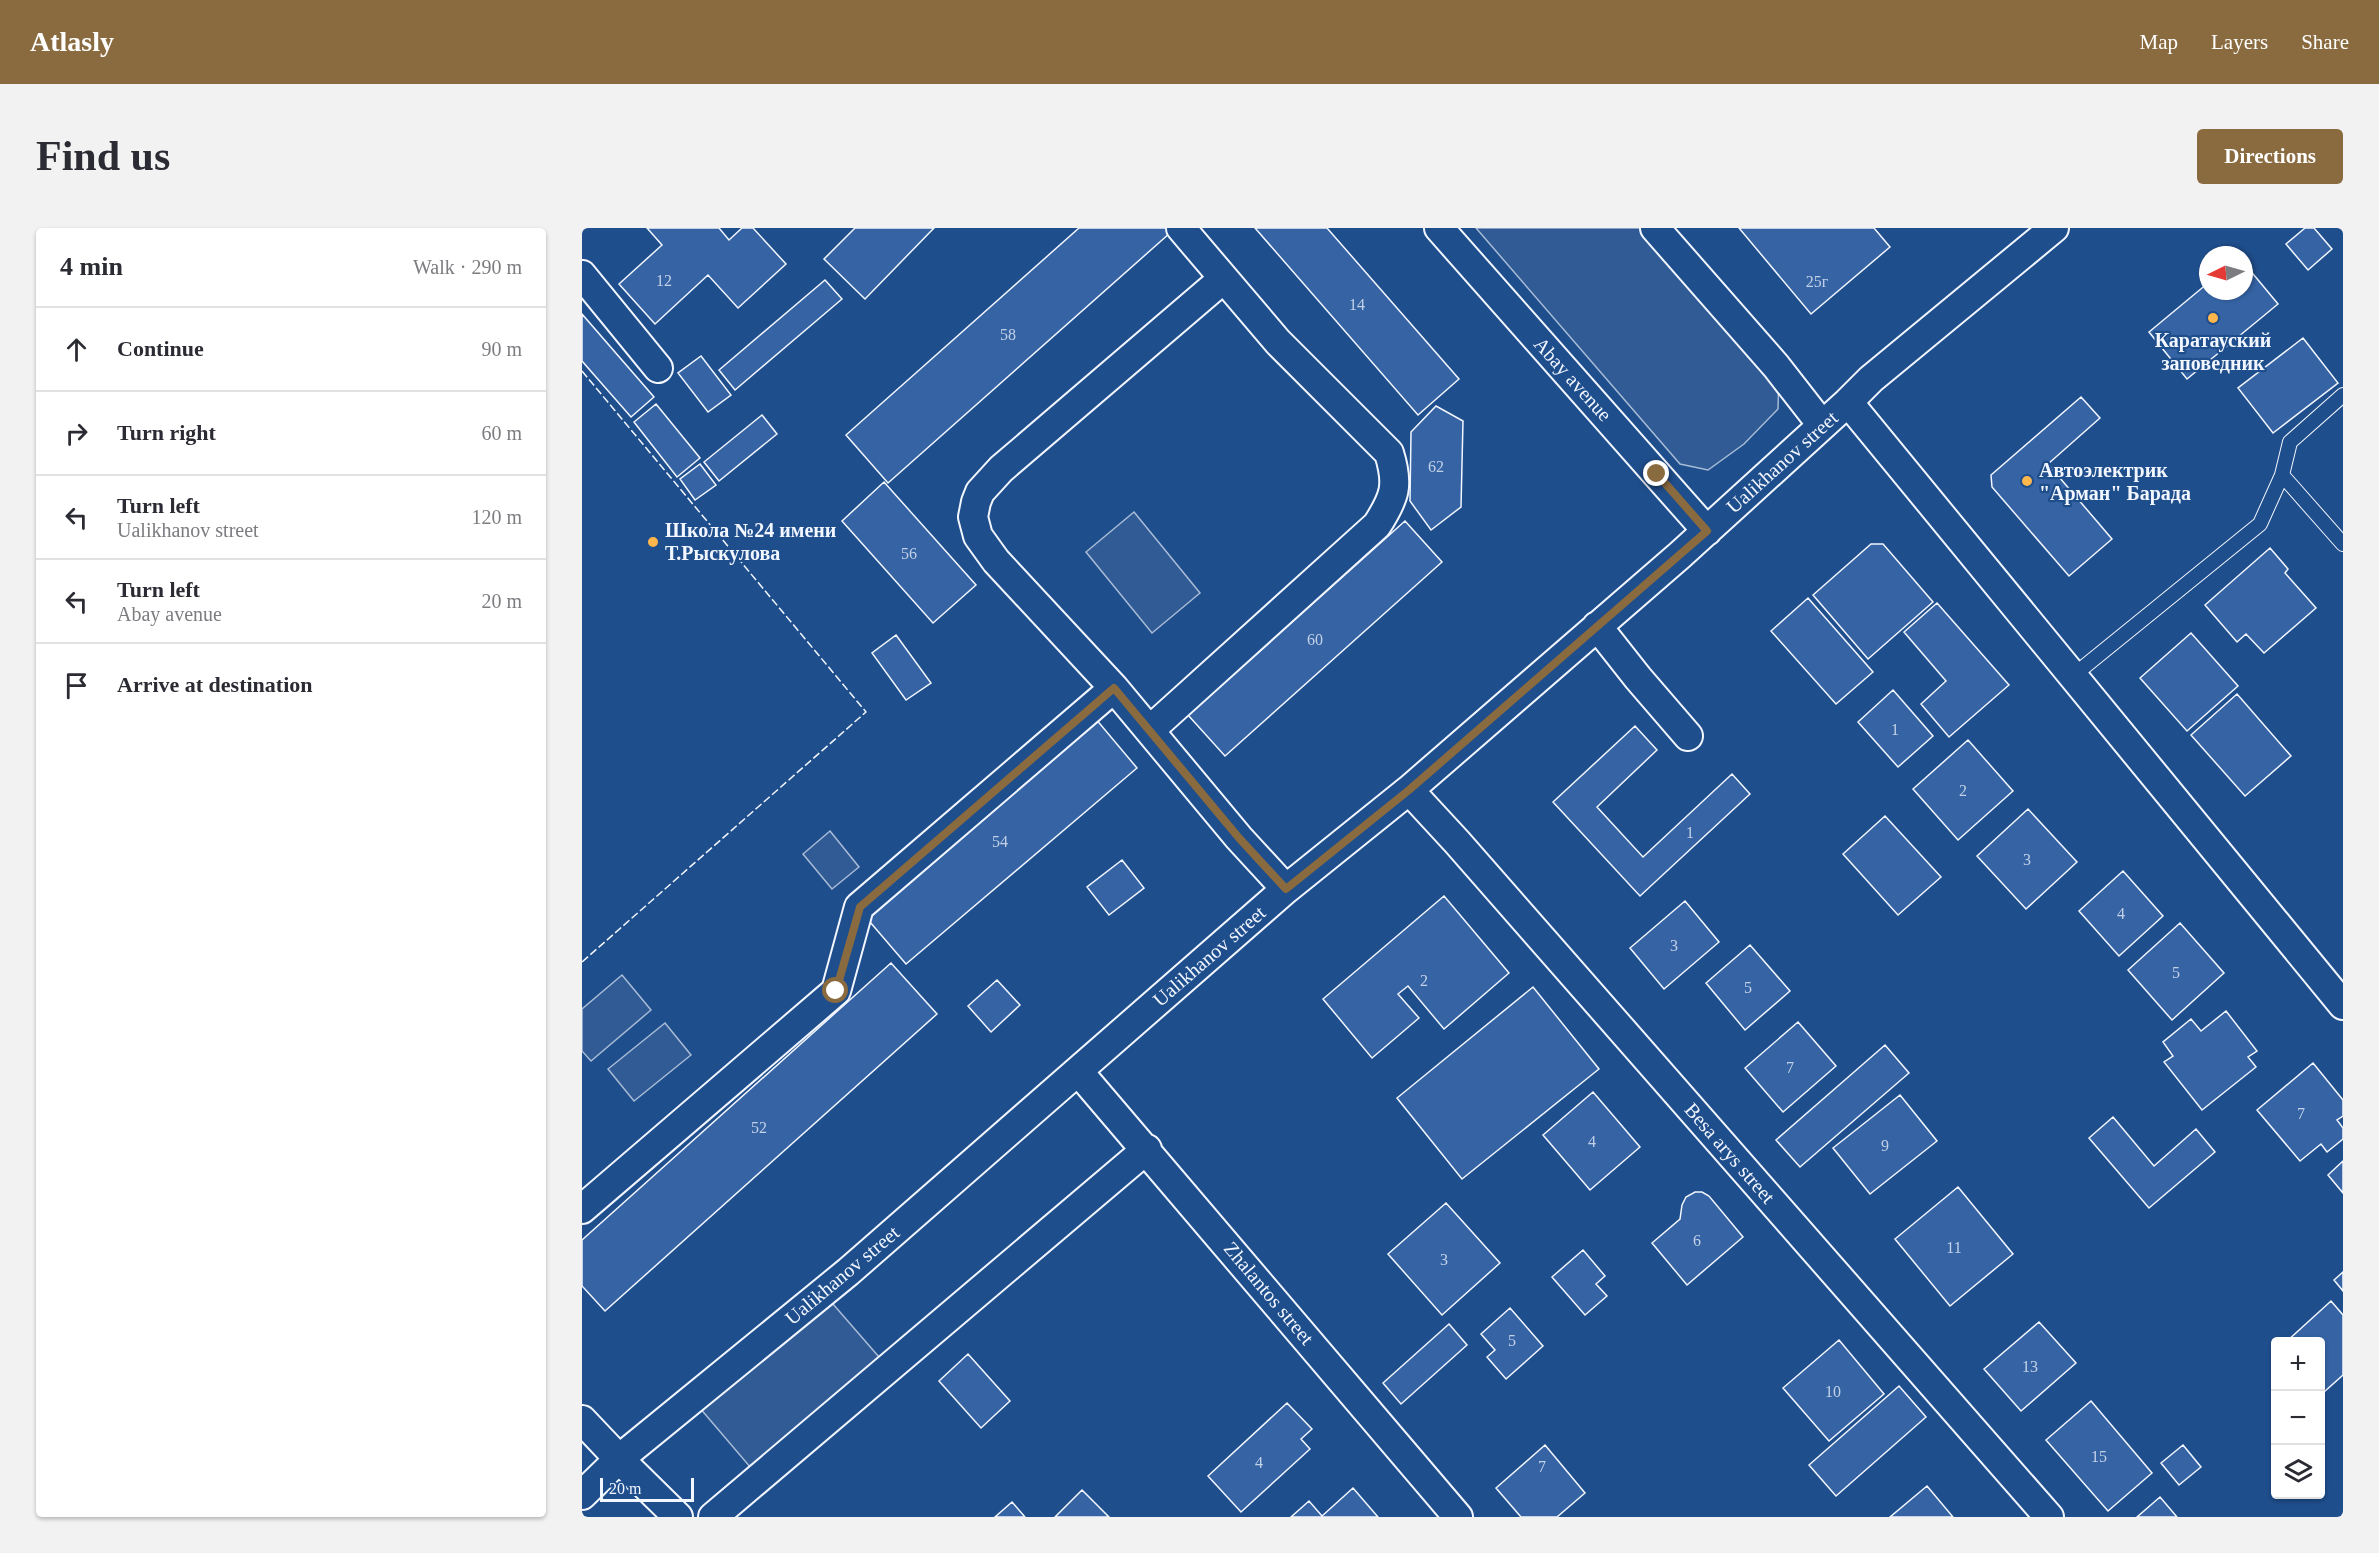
<!DOCTYPE html>
<html lang="en">
<head>
<meta charset="utf-8">
<style>
	body { margin:0; font-family:Georgia,serif; background:#f2f2f3; color:#2b2b33 }
	.controls { position:absolute; right:18px; bottom:18px; display:grid; overflow:hidden; border-radius:6px; box-shadow:0 2px 4px #0004 }
	.controls button { width:54px; height:54px; display:grid; place-items:center; padding:0; border:0; border-bottom:2px solid #e1e1e2; background:#fff; color:#2b2b33; font:30px sans-serif }
	.compass { position:absolute; left:1617px; top:18px; width:54px; height:54px; border-radius:50%; background:#fff; box-shadow:0 2px 4px #0004; rotate:265deg }
	.scale { position:absolute; left:18px; bottom:15px; width:94px; box-sizing:border-box; padding-left:6px; border:3px solid #f2f6ff; border-top:0; font-size:16px; line-height:21px; white-space:nowrap; color:#f2f6ff; -webkit-text-stroke:4px #1f4e8c; paint-order:stroke }
	.stop { position:absolute; width:18px; height:18px; margin:-14px; border:4px solid #8a6a3f; border-radius:50%; background:#fff }
	.stop.end { background:#8a6a3f; border-color:#fff; box-shadow:0 2px 6px #0008 }
	.list { margin:0; padding:0; list-style:none }
	h2 { display:flex; justify-content:space-between; align-items:center; height:78px; margin:0; padding:0 24px; font-size:26px }
	h2 small { font-size:20px; font-weight:400; color:#7c7c81 }
	.list li { display:grid; grid-template-columns:39px 1fr auto; gap:18px; align-items:center; box-sizing:border-box; height:84px; padding:0 24px; border-top:2px solid #e1e1e2 }
	.list b { display:block; font-size:22px; white-space:nowrap }
	.list p { margin:0; font-size:20px; white-space:nowrap; color:#7c7c81 }
	.list em { font-size:20px; font-style:normal; color:#7c7c81 }
	.icon { flex:none; width:33px; height:33px; fill:none; stroke:currentColor; stroke-width:2; stroke-linecap:round; stroke-linejoin:round }
	.map { position:relative; flex:none; width:1761px; height:1289px; overflow:hidden; border-radius:6px }
	header { display:flex; align-items:center; gap:36px; box-sizing:border-box; height:84px; padding:0 30px; background:#8a6a3f; color:#fff }
	header strong { font-size:28px }
	nav { display:flex; gap:33px; margin-inline-start:auto; font-size:21px }
	.intro { display:flex; align-items:center; justify-content:space-between; box-sizing:border-box; height:144px; padding:0 36px }
	h1 { margin:0; font-size:42px }
	.button { padding:15px 27px; border-radius:6px; background:#8a6a3f; color:#fff; font-size:21px; font-weight:700 }
	main { display:flex; gap:36px; padding:0 36px }
	aside { flex:1; background:#fff; border-radius:6px; box-shadow:0 2px 4px #0004 }
	.map>svg:first-child { display:block }
	.built { fill:#305b95; stroke:#a8bbd7; stroke-width:1.5 }
	.building { fill:#3563a3; stroke:#f2f6ff; stroke-width:1.5 }
	.lines { fill:none; stroke-linecap:round; stroke-linejoin:round }
	.lane-casing { stroke:#f2f6ff; stroke-width:16 }
	.street-casing { stroke:#f2f6ff; stroke-width:32 }
	.lane { stroke:#1f4e8c; stroke-width:14 }
	.street { stroke:#1f4e8c; stroke-width:28 }
	.fence { stroke:#f2f6ff; stroke-width:1.5; stroke-dasharray:8 3; stroke-linecap:butt }
	.route { stroke:#8a6a3f; stroke-width:8 }
	.poi-dot { fill:#ffb74d; stroke:#1f4e8c; stroke-width:2 }
	.labels { text-anchor:middle; stroke-width:4.5; stroke-linejoin:round; paint-order:stroke }
	.number-label { font-size:16px; fill:#c3d1e8 }
	.poi-label { font-size:20px; font-weight:bold; fill:#f2f6ff; stroke:#1f4e8c; text-anchor:start }
	.street-label { font-size:20px; fill:#f2f6ff; stroke:#1f4e8c }
</style>
</head>
<body>
<header>
<strong>Atlasly</strong>
<nav><a>Map</a><a>Layers</a><a>Share</a></nav>
</header>
<div class="intro"><h1>Find us</h1><a class="button">Directions</a></div>
<main>
<aside>
<h2>4 min<small>Walk · 290 m</small></h2>
<ul class="list">
<li><svg class="icon" aria-label="ahead" viewBox="0 0 24 24"><path d="M12 20V5M6 11l6-6 6 6"/></svg><div><b>Continue</b></div><em>90 m</em></li>
<li><svg class="icon" aria-label="right" viewBox="0 0 24 24"><path d="M7 20v-9h11M14 6l5 5-5 5"/></svg><div><b>Turn right</b></div><em>60 m</em></li>
<li><svg class="icon" aria-label="left" viewBox="0 0 24 24"><path d="M17 20v-9H6M10 6l-5 5 5 5"/></svg><div><b>Turn left</b><p>Ualikhanov street</p></div><em>120 m</em></li>
<li><svg class="icon" aria-label="left" viewBox="0 0 24 24"><path d="M17 20v-9H6M10 6l-5 5 5 5"/></svg><div><b>Turn left</b><p>Abay avenue</p></div><em>20 m</em></li>
<li><svg class="icon" aria-label="arrive" viewBox="0 0 24 24"><path d="M6 21V4h12l-3 4 3 4H6"/></svg><div><b>Arrive at destination</b></div></li>
</ul>
</aside>
<div class="map">
<svg width="1761" height="1289" viewBox="0 0 1761 1289">
	<rect width="100%" height="100%" fill="#1f4e8c"/>
	<path class="built" d="M894 0H1069L1197 146 1196 181 1162 216 1126 242 1098 236Z
		M552 284 618 365 570 405 504 324Z
		M248 603 277 639 250 661 221 626Z
		M40 747 69 782 9 833 0 823V781Z
		M83 795 109 827 52 873 26 841Z
		M244 1068 297 1129 169 1240 117 1179Z"/>
	<path class="building" d="M65 0H137L147 12 160 0H171L204 36 156 80 126 47 73 96 37 56 80 17Z
		M273 0H352L283 71 242 31Z
		M497 0H584L588 5 306 255 264 207Z
		M673 0H745L877 151 836 187Z
		M1157 0H1292L1308 19 1229 86Z
		M1723 0H1732L1750 21 1726 42 1704 16Z
		M1662 35 1696 76 1605 151 1567 104 1626 55V63H1662Z
		M243 52 260 71 153 162 137 142Z
		M0 86 72 169 49 189 0 133Z
		M1721 110 1756 155 1691 205 1656 160Z
		M119 128 149 167 126 184 96 145Z
		M1499 169 1518 190 1466 236 1530 311 1487 348 1410 259 1409 247Z
		M74 176 118 230 95 249 52 194Z
		M854 178 881 193 879 279 849 302 828 273 829 204Z
		M180 187 195 206 137 253 122 234Z
		M118 236 134 257 113 272 98 251Z
		M302 254 394 357 351 395 260 293Z
		M823 293 860 334 643 528 606 487Z
		M1289 316H1301L1351 374 1286 431 1231 367Z
		M1688 320 1706 341 1703 345 1734 380 1682 425 1664 406 1655 414 1623 377Z
		M1226 370 1291 444 1254 476 1189 403Z
		M1355 375 1427 457 1367 509 1339 476 1364 453 1322 404Z
		M1609 405 1656 458 1605 503 1558 450Z
		M314 407 349 455 324 472 290 425Z
		M1311 462 1351 508 1316 539 1276 494Z
		M1655 466 1709 528 1663 568 1609 507Z
		M513 490 555 540 324 736 282 687Z
		M1053 498 1075 522 1015 579 1061 629 1150 546 1168 566 1058 668 971 574Z
		M1386 512 1431 563 1376 612 1331 561Z
		M1446 581 1495 634 1444 681 1395 628Z
		M1303 588 1359 649 1316 687 1261 626Z
		M540 632 562 660 527 687 505 659Z
		M1541 643 1581 688 1537 728 1497 683Z
		M862 668 927 745 862 801 826 758 816 766 837 790 790 830 741 771Z
		M1103 673 1137 714 1082 761 1048 720Z
		M1598 695 1642 745 1590 792 1546 742Z
		M1168 717 1208 763 1163 802 1124 755Z
		M309 735 355 786 23 1083 0 1058V1012Z
		M415 752 438 777 409 804 386 778Z
		M951 759 1017 841 880 951 815 870Z
		M1644 783 1675 823 1666 829 1674 839 1620 882 1582 834 1591 828 1581 814 1609 791 1619 803Z
		M1216 794 1254 838 1201 884 1163 840Z
		M1303 817 1327 845 1218 939 1194 912Z
		M1731 835 1761 872V888L1755 892 1761 900V911L1745 924 1739 916 1718 933 1675 882Z
		M1011 864 1058 919 1008 962 961 907Z
		M1318 867 1355 913 1288 966 1251 920Z
		M1531 889 1572 938 1614 901 1633 924 1567 980 1507 910Z
		M1761 933V965L1746 947Z
		M1376 959 1431 1026 1368 1078 1313 1011Z
		M1113 964H1120L1127 968 1161 1009 1105 1057 1070 1015 1098 991 1100 977 1104 969Z
		M864 975 918 1035 860 1087 806 1026Z
		M1001 1022 1023 1048 1014 1056 1025 1068 1003 1087 970 1049Z
		M1761 1044V1063L1752 1052Z
		M1749 1073 1761 1087V1147L1742 1164 1738 1160V1114H1704Z
		M928 1080 961 1118 924 1151 905 1129 913 1122 899 1106Z
		M1457 1094 1494 1135 1439 1183 1402 1141Z
		M867 1096 885 1117 819 1176 801 1155Z
		M1257 1112 1302 1166 1247 1213 1201 1160Z
		M386 1126 428 1173 399 1200 357 1153Z
		M1317 1158 1344 1189 1254 1268 1227 1237Z
		M1509 1173 1570 1245 1526 1283 1464 1212Z
		M705 1175 730 1201 719 1211 728 1221 659 1284 626 1248Z
		M963 1217 1003 1265 975 1289H939L914 1260Z
		M1601 1217 1619 1239 1597 1257 1579 1235Z
		M1345 1258 1371 1289H1308Z
		M771 1260 796 1289H709L727 1273 740 1288Z
		M500 1262 527 1289H473Z
		M1578 1269 1595 1289H1555Z
		M430 1274 443 1289H413Z"/>
	<g class="lines">
		<g class="lane-casing">
			<path id="lane" d="M1700 247 1761 316
				M1492 447 1678 296 1700 247 1708 214 1761 167"/>
		</g>
		<g class="street-casing">
			<path id="street" d="M857 0 1125 303
				M1073 0 1194 138 1240 197
				M0 47 76 140
				M641 51 419 241 398 264 394 274 391 289 396 308 414 333 532 460 657 610 704 661
				M1266 174 1761 777
				M1015 398 1056 450 1106 508
				M568 502 795 297C813 269 817 257 807 225L696 114 599 0
				M827 562 875 614 1467 1289
				M496 843 876 1289
				M0 981 254 763 277 679 532 460
				M0 1192 37 1231 96 1289
				M0 1267 37 1231 266 1044 704 661 827 562 1098 327 1266 174 1289 151 1472 0
				M131 1289 565 921"/>
		</g>
		<use href="#lane" class="lane"/>
		<use href="#street" class="street"/>
		<path class="fence" d="M0 143 284 484 0 734"/>
	</g>
	<g class="lines">
		<path class="route" d="M254 763 278 679 532 460 657 610 704 661 827 562 1125 303 1075 246"/>
	</g>
	<g class="poi-dot">
		<circle cx="1631" cy="90" r="6"/>
		<circle cx="1445" cy="253" r="6"/>
		<circle cx="71" cy="314" r="6"/>
	</g>
	<g class="labels">
		<g class="number-label">
			<text x="82" y="58">12</text>
			<text x="1235" y="59">25г</text>
			<text x="775" y="82">14</text>
			<text x="426" y="112">58</text>
			<text x="854" y="244">62</text>
			<text x="327" y="331">56</text>
			<text x="733" y="417">60</text>
			<text x="1313" y="507">1</text>
			<text x="1381" y="568">2</text>
			<text x="1108" y="610">1</text>
			<text x="418" y="619">54</text>
			<text x="1445" y="637">3</text>
			<text x="1539" y="691">4</text>
			<text x="1092" y="723">3</text>
			<text x="1594" y="750">5</text>
			<text x="842" y="758">2</text>
			<text x="1166" y="765">5</text>
			<text x="1208" y="845">7</text>
			<text x="1719" y="891">7</text>
			<text x="177" y="905">52</text>
			<text x="1010" y="919">4</text>
			<text x="1303" y="923">9</text>
			<text x="1115" y="1018">6</text>
			<text x="1372" y="1025">11</text>
			<text x="862" y="1037">3</text>
			<text x="930" y="1118">5</text>
			<text x="1448" y="1144">13</text>
			<text x="1251" y="1169">10</text>
			<text x="1517" y="1234">15</text>
			<text x="677" y="1240">4</text>
			<text x="960" y="1244">7</text>
		</g>
		<g class="poi-label">
			<text x="1631" y="119" text-anchor="middle">Каратауский<tspan x="1631" dy="23">заповедник</tspan></text>
			<text x="1457" y="249">Автоэлектрик<tspan x="1457" dy="23">"Арман" Барада</tspan></text>
			<text x="83" y="309">Школа №24 имени<tspan x="83" dy="23">Т.Рыскулова</tspan></text>
		</g>
		<g class="street-label">
			<text transform="translate(991 151) rotate(48)" y="7">Abay avenue</text>
			<text transform="translate(1200 234) rotate(-42)" y="7">Ualikhanov street</text>
			<text transform="translate(627 728) rotate(-41)" y="7">Ualikhanov street</text>
			<text transform="translate(1148 925) rotate(49)" y="7">Besa arys street</text>
			<text transform="translate(260 1047) rotate(-40)" y="7">Ualikhanov street</text>
			<text transform="translate(687 1065) rotate(50)" y="7">Zhalantos street</text>
		</g>
	</g>
</svg>
<div class="controls">
<button>+</button>
<button>−</button>
<button><svg class="icon" aria-label="layers" viewBox="0 0 24 24"><path d="M12 4l9 5-9 5-9-5zM3 14l9 5 9-5"/></svg></button>
</div>
<svg class="compass" viewBox="-18 -18 36 36"><path d="M0-13l5 13h-10z" fill="#e53935"/><path d="M0 13l5-13h-10z" fill="#7c7c81"/></svg>
<div class="scale">20 m</div>
<div class="stop" style="left:254px;top:763px"></div>
<div class="stop end" style="left:1075px;top:246px"></div>
</div>
</main>
</body>
</html>
